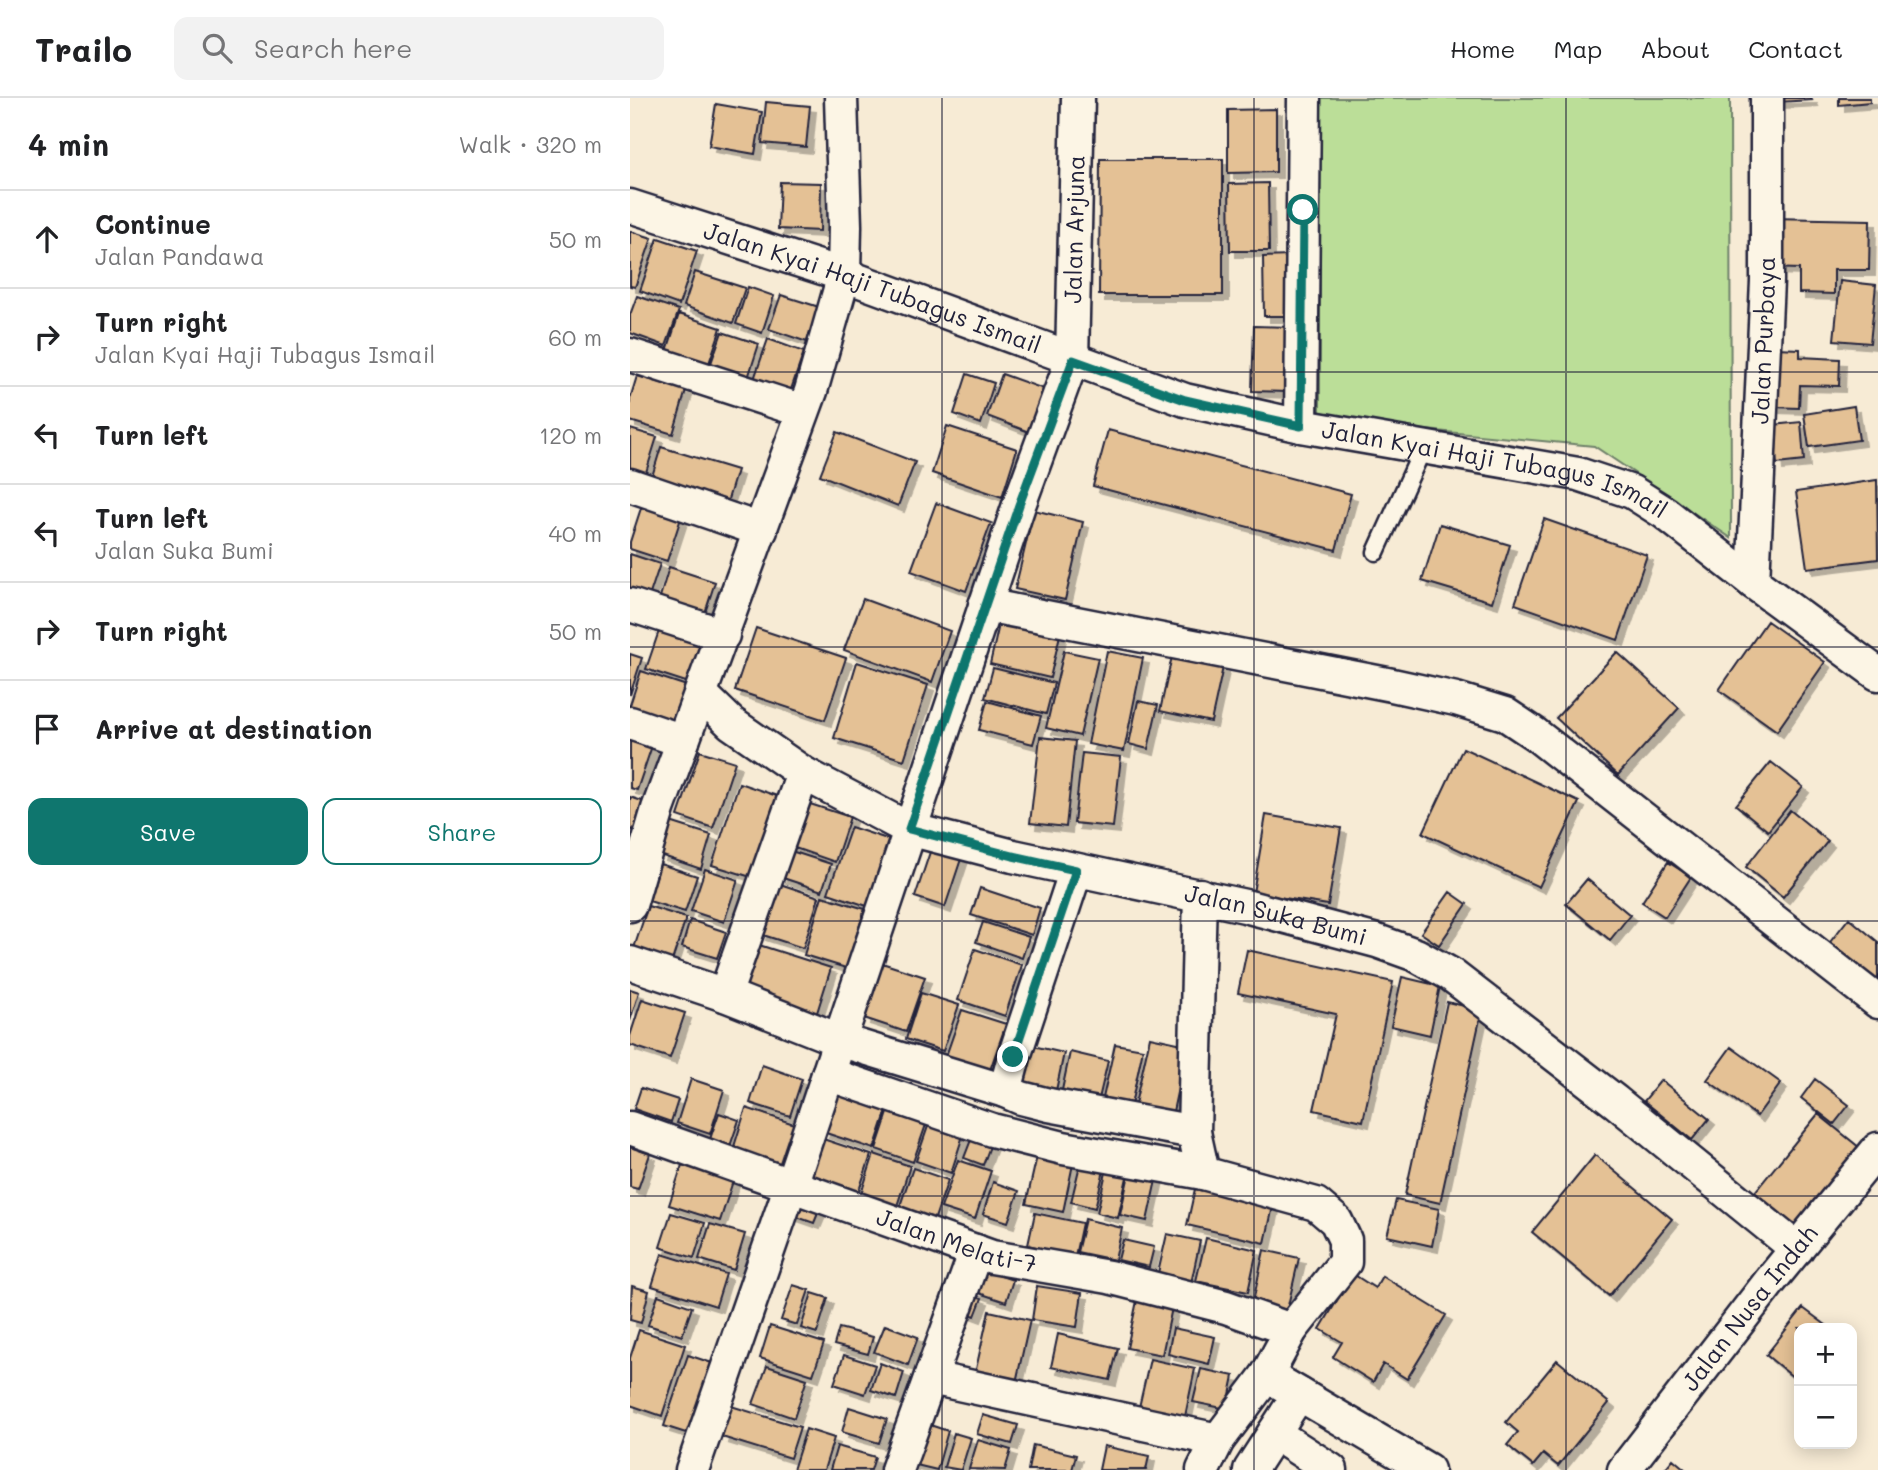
<!DOCTYPE html>
<html lang="en">
<head>
<meta charset="utf-8">
<style>
	body { margin:0; font-family:Mali,sans-serif; background:#f2f2f2; color:#202124 }
	.controls { position:absolute; right:21px; bottom:21px; display:grid; overflow:hidden; border-radius:14px; box-shadow:0 4px 18px #0003 }
	.controls button { width:63px; height:63px; display:grid; place-items:center; padding:0; border:0; border-bottom:2px solid #e0e0e0; background:#fff; color:#202124; font:35px sans-serif }
	.stop { position:absolute; width:21px; height:21px; margin:-16px; border:5px solid #0f766e; border-radius:50%; background:#fff }
	.stop.end { background:#0f766e; border-color:#fff; box-shadow:0 2px 7px #0008 }
	.list { margin:0; padding:0; list-style:none }
	h2 { display:flex; justify-content:space-between; align-items:center; height:91px; margin:0; padding:0 28px; font-size:30px }
	h2 small { font-size:23px; font-weight:400; color:#757577 }
	.list li { display:grid; grid-template-columns:46px 1fr auto; gap:21px; align-items:center; box-sizing:border-box; height:98px; padding:0 28px; border-top:2px solid #e0e0e0 }
	.list b { display:block; font-size:26px; white-space:nowrap }
	.list p { margin:0; font-size:23px; white-space:nowrap; color:#757577 }
	.list em { font-size:23px; font-style:normal; color:#757577 }
	.actions { display:flex; gap:14px; padding:21px 28px }
	.actions a { flex:1; padding:16px 0; border:2px solid #0f766e; border-radius:14px; text-align:center; font-size:24px; color:#0f766e }
	.actions .main { background:#0f766e; color:#fff }
	.icon { flex:none; width:38px; height:38px; fill:none; stroke:currentColor; stroke-width:2; stroke-linecap:round; stroke-linejoin:round }
	.map { position:relative; flex:none; width:1248px; height:1372px; overflow:hidden }
	header { display:flex; align-items:center; gap:42px; box-sizing:border-box; height:98px; padding:0 35px; background:#fff; border-bottom:2px solid #e0e0e0 }
	header strong { font-size:33px }
	nav { display:flex; gap:38px; margin-inline-start:auto; font-size:24px }
	.search { width:490px; height:63px; background:#f2f2f2; display:flex; align-items:center; gap:18px; box-sizing:border-box; padding:0 24px; border-radius:14px; color:#757577; font-size:26px }
	main { display:flex }
	aside { flex:1; background:#fff }
	.map>svg:first-child { display:block }
	.green { fill:#bbde98; stroke:#6e806a; stroke-width:2 }
	.building { fill:#e4c195; stroke:#22223b; stroke-width:2; filter:url(#shadow) }
	.lines { fill:none; stroke-linecap:round; stroke-linejoin:round }
	.service-casing { stroke:#22223b; stroke-width:21 }
	.minor-casing { stroke:#22223b; stroke-width:37 }
	.service { stroke:#fcf5e5; stroke-width:16 }
	.minor { stroke:#fcf5e5; stroke-width:32 }
	.route { stroke:#0f766e; stroke-width:9 }
	.grid { fill:none; stroke:#22223b; stroke-width:2; stroke-opacity:0.55 }
	.labels { text-anchor:middle; stroke-width:5; stroke-linejoin:round; paint-order:stroke }
	.street-label { font-size:24px; fill:#22223b; stroke:#fcf5e5 }
</style>
</head>
<body>
<header>
<strong>Trailo</strong>
<div class="search"><svg class="icon" aria-label="search" viewBox="0 0 24 24"><circle cx="10" cy="10" r="6"/><path d="M15 15l6 6"/></svg>Search here</div>
<nav><a>Home</a><a>Map</a><a>About</a><a>Contact</a></nav>
</header>
<main>
<aside>
<h2>4 min<small>Walk · 320 m</small></h2>
<ul class="list">
<li><svg class="icon" aria-label="ahead" viewBox="0 0 24 24"><path d="M12 20V5M6 11l6-6 6 6"/></svg><div><b>Continue</b><p>Jalan Pandawa</p></div><em>50 m</em></li>
<li><svg class="icon" aria-label="right" viewBox="0 0 24 24"><path d="M7 20v-9h11M14 6l5 5-5 5"/></svg><div><b>Turn right</b><p>Jalan Kyai Haji Tubagus Ismail</p></div><em>60 m</em></li>
<li><svg class="icon" aria-label="left" viewBox="0 0 24 24"><path d="M17 20v-9H6M10 6l-5 5 5 5"/></svg><div><b>Turn left</b></div><em>120 m</em></li>
<li><svg class="icon" aria-label="left" viewBox="0 0 24 24"><path d="M17 20v-9H6M10 6l-5 5 5 5"/></svg><div><b>Turn left</b><p>Jalan Suka Bumi</p></div><em>40 m</em></li>
<li><svg class="icon" aria-label="right" viewBox="0 0 24 24"><path d="M7 20v-9h11M14 6l5 5-5 5"/></svg><div><b>Turn right</b></div><em>50 m</em></li>
<li><svg class="icon" aria-label="arrive" viewBox="0 0 24 24"><path d="M6 21V4h12l-3 4 3 4H6"/></svg><div><b>Arrive at destination</b></div></li>
</ul>
<div class="actions"><a class="main">Save</a><a>Share</a></div>
</aside>
<div class="map">
<svg width="1248" height="1372" viewBox="0 0 1248 1372">
	<defs>
		<filter id="shadow"><feDropShadow dx="6" dy="6" stdDeviation="0" flood-color="#0004"/></filter>
	</defs>
	<rect width="100%" height="100%" fill="#f7ebd5"/>
	<filter id="ink" filterUnits="userSpaceOnUse"><feTurbulence type="fractalNoise" baseFrequency=".0143" numOctaves="2"/><feDisplacementMap in="SourceGraphic" scale="14" xChannelSelector="R" yChannelSelector="G"/><feConvolveMatrix kernelMatrix="1 2 1 2 8 2 1 2 1" color-interpolation-filters="sRGB"/></filter>
	<g filter="url(#ink)">
		<path class="green" d="M690 0H1100L1101 440 964 348 690 322Z"/>
		<path class="building" d="M1147 0H1181L1182 2 1148 4Z
			M1209 0H1240V4L1209 7Z
			M136 4 180 8 176 49 132 45Z
			M86 6 132 14 125 56 79 48Z
			M646 11V74L598 75V12Z
			M470 61H593V197H469Z
			M150 84 191 85 190 133 148 131Z
			M638 85 639 153H600L599 86Z
			M1140 120 1240 122 1239 172H1204V196L1169 195V171L1139 170Z
			M0 133 22 140 5 189 0 188Z
			M28 140 67 153 49 207 10 193Z
			M659 158 660 218H634L633 159Z
			M65 174 115 190 103 225 54 208Z
			M1210 183 1246 187 1240 245 1204 242Z
			M118 189 144 198 132 235 106 226Z
			M151 197 189 209 177 244 139 231Z
			M7 198 49 212 36 248 0 235V217Z
			M49 216 91 230 77 271 36 256Z
			M624 228 661 229 658 294 622 293Z
			M92 234 129 246 117 283 79 271Z
			M138 241 174 254 158 300 122 287Z
			M1145 250 1170 251V259L1210 261 1209 288 1170 287 1169 310 1142 309Z
			M337 276 364 285 351 326 324 316Z
			M372 276 414 291 399 334 357 318Z
			M7 278 56 292 43 336 0 323V301Z
			M1224 308 1229 342 1179 349 1174 316Z
			M1171 324 1174 363 1147 366 1143 327Z
			M317 328 387 351 372 399 302 375Z
			M0 331 27 339 13 384 0 380Z
			M478 332 721 396 706 452 463 388Z
			M207 334 285 364 268 408 190 377Z
			M31 349 107 372 96 408 20 385Z
			M1247 382 1248 461 1177 470 1166 394Z
			M306 405 361 425 336 493 281 473Z
			M12 407 51 420 37 463 0 451V444Z
			M404 412 453 424 435 502 385 491Z
			M914 421 1017 457 988 542 885 506Z
			M810 426 880 447 862 504 792 483Z
			M0 456 30 466 17 505 0 500Z
			M39 469 85 484 72 524 27 509Z
			M233 501 320 533 302 584 214 552Z
			M370 522 430 537 420 580 360 566Z
			M1137 523 1195 564 1147 633 1089 592Z
			M30 530 75 545 62 586 16 571Z
			M126 530 216 560 195 622 105 592Z
			M434 553 468 560 450 638 416 630Z
			M477 553 513 560 494 653 458 646Z
			M987 554 1049 610 988 677 926 620Z
			M0 556 12 560 0 597Z
			M542 558 593 569 581 624 530 613Z
			M227 564 298 587 274 662 204 640Z
			M363 570 424 585 416 616 355 600Z
			M11 573 66 591 52 634 0 617V607Z
			M357 603 411 618 403 646 349 632Z
			M508 603 528 607 518 651 499 646Z
			M0 631 25 639 7 692 0 690Z
			M410 639 445 643 436 729 400 725Z
			M833 650 949 704 909 789 793 735Z
			M70 653 105 664 83 730 48 718Z
			M452 655 491 659 483 729 444 725Z
			M1141 664 1173 689 1138 733 1106 707Z
			M109 685 147 698 121 779 82 767Z
			M0 699 21 706 11 735 0 731Z
			M174 704 220 719 205 764 159 748Z
			M1160 712 1198 743 1153 799 1116 769Z
			M636 717 711 730 698 807 623 795Z
			M40 724 81 737 71 771 30 757Z
			M221 729 266 744 243 810 198 795Z
			M302 748 332 758 315 809 285 799Z
			M158 752 201 766 192 793 150 779Z
			M1038 764 1061 779 1035 819 1012 804Z
			M30 766 67 778 55 814 19 803Z
			M75 771 108 782 94 824 61 813Z
			M957 781 1000 817 980 842 936 806Z
			M147 785 189 799 173 850 130 836Z
			M350 790 410 810 402 837 341 817Z
			M820 794 837 806 809 847 791 835Z
			M192 798 235 811 216 870 174 857Z
			M18 808 56 820 39 872 1 859Z
			M1219 820 1248 844V897L1193 853Z
			M60 822 96 834 87 860 52 849Z
			M353 824 399 839 392 860 346 844Z
			M129 847 201 870 185 921 112 898Z
			M345 851 392 867 375 918 328 902Z
			M617 852 763 884 733 1023 684 1012 706 916 608 895Z
			M252 865 295 879 276 934 234 920Z
			M772 879 810 888 800 937 761 928Z
			M0 891 9 894 0 923Z
			M291 895 329 907 313 953 276 941Z
			M12 901 55 915 40 960 0 947V938Z
			M817 904 852 912 810 1105 775 1097Z
			M332 912 376 926 360 972 316 958Z
			M520 939 557 947 541 1023 503 1015Z
			M394 946 434 955 424 1002 383 993Z
			M485 946 513 951 501 1007 473 1000Z
			M1101 949 1151 985 1127 1018 1077 982Z
			M440 954 478 963 468 1005 431 997Z
			M132 967 172 981 160 1018 120 1005Z
			M61 981 94 992 80 1036 47 1025Z
			M1185 981 1219 1007 1204 1026 1171 1000Z
			M1031 982 1079 1021 1062 1042 1014 1003Z
			M11 990 48 1002 41 1024 4 1011Z
			M207 992 258 1009 244 1051 193 1034Z
			M261 1006 299 1018 283 1064 246 1051Z
			M116 1010 164 1026 149 1071 102 1055Z
			M89 1015 109 1022 99 1051 79 1044Z
			M1188 1016 1230 1050 1166 1129 1124 1095Z
			M302 1017 336 1028 321 1075 286 1063Z
			M344 1034 363 1040 353 1067 334 1060Z
			M193 1041 241 1057 225 1104 177 1088Z
			M0 1049 20 1056 8 1091 0 1089Z
			M244 1056 280 1068 266 1111 230 1099Z
			M965 1057 1042 1121 979 1198 902 1134Z
			M407 1058 443 1066 433 1114 396 1106Z
			M328 1062 361 1073 345 1121 311 1110Z
			M478 1065 499 1070 488 1120 467 1115Z
			M52 1067 103 1083 90 1123 39 1107Z
			M450 1067 474 1072 465 1110 441 1104Z
			M501 1067 528 1073 517 1123 490 1117Z
			M283 1070 318 1082 304 1123 269 1111Z
			M567 1082 645 1099 635 1145 557 1127Z
			M363 1084 389 1093 378 1124 353 1116Z
			M167 1100 191 1108 184 1125 161 1117Z
			M766 1102 809 1111 802 1148 757 1138Z
			M41 1115 75 1125 64 1160 30 1149Z
			M405 1115 452 1125 445 1158 398 1147Z
			M455 1121 492 1130 485 1162 447 1154Z
			M80 1126 115 1136 104 1172 69 1161Z
			M537 1136 570 1143 559 1195 525 1188Z
			M576 1140 627 1152 618 1194 566 1183Z
			M493 1142 524 1149 519 1169 488 1162Z
			M634 1152 669 1160 657 1212 623 1204Z
			M32 1156 96 1176 86 1208 22 1188Z
			M353 1172 383 1182 376 1204 346 1194Z
			M723 1176 745 1190 752 1178 816 1217 777 1281 753 1266 743 1284 703 1259 712 1244 690 1231Z
			M163 1187 179 1192 167 1227 151 1222Z
			M2 1188 19 1193 11 1225 0 1222Z
			M407 1188 452 1195 447 1229 402 1222Z
			M182 1195 198 1200 187 1235 171 1230Z
			M337 1195 352 1200 345 1218 331 1213Z
			M28 1197 62 1209 52 1238 18 1227Z
			M508 1198 543 1205 532 1257 497 1250Z
			M1173 1210 1200 1230H1169V1284L1136 1257Z
			M359 1213 400 1222 385 1289 344 1280Z
			M255 1227 288 1239 278 1267 244 1254Z
			M140 1228 194 1245 183 1277 130 1260Z
			M209 1230 243 1239 238 1256 204 1247Z
			M543 1230 585 1239 579 1266 538 1256Z
			M9 1232 55 1247 32 1318 0 1307V1260Z
			M428 1236 488 1250 480 1282 421 1269Z
			M58 1257 82 1265 59 1336 34 1328Z
			M214 1257 245 1267 235 1296 204 1286Z
			M520 1261 565 1271 553 1328 507 1318Z
			M927 1262 979 1305 928 1368 913 1356 903 1368 877 1347 888 1334 876 1324Z
			M250 1265 274 1274 266 1300 241 1292Z
			M137 1268 177 1281 164 1320 123 1306Z
			M571 1271 604 1278 597 1311 563 1304Z
			M101 1308 170 1329 160 1360 92 1339Z
			M219 1309 257 1321 249 1345 212 1334Z
			M353 1317 388 1327 382 1346 347 1336Z
			M294 1325 318 1333 307 1372 282 1366Z
			M176 1331 204 1340 194 1372H163Z
			M324 1335 341 1340 331 1372 314 1369Z
			M348 1342 381 1352 375 1372 339 1371Z
			M403 1347 446 1357 442 1372H398Z
			M207 1348 245 1359 241 1372H200Z
			M474 1348 519 1358 516 1372H469Z
			M1043 1361 1056 1372H1034Z"/>
		<g class="lines">
			<g class="service-casing">
				<path id="service" d="M746 454 794 348"/>
			</g>
			<g class="minor-casing">
				<g id="minor">
					<path id="s1" d="M0 108 214 177 555 302 671 328 948 376 1002 394 1035 415 1123 484 1248 576"/>
					<path d="M0 257 173 313"/>
					<path d="M671 328 674 0"/>
					<path d="M0 387 131 432"/>
					<path id="s2" d="M1123 484 1137 183V0"/>
					<path d="M0 507 93 537"/>
					<path d="M355 507 762 587 826 601 875 616 905 636 1248 904"/>
					<path id="s3" d="M71 596 101 625 173 675 279 731 383 758 615 808 747 843 786 857 820 876 986 1004 1167 1151"/>
					<path d="M0 625 53 643"/>
					<path d="M446 772 384 959 375 993 391 1000 419 1007 564 1034"/>
					<path d="M570 797 564 1034 573 1075 686 1106 706 1123 715 1142V1164L661 1232 637 1277 588 1342 573 1372"/>
					<path d="M0 807 28 711 181 293 214 177 215 128 211 0"/>
					<path d="M0 865 95 897 209 942 375 993"/>
					<path d="M95 897 173 675"/>
					<path d="M198 976 362 1032 433 1050 573 1075"/>
					<path id="s4" d="M0 1030 362 1159 479 1179 596 1209 661 1232"/>
					<path d="M637 1277 798 1372"/>
					<path d="M301 1280 588 1342"/>
					<path d="M644 1335 701 1372"/>
					<path id="s5" d="M62 1372 161 1087 389 407 442 262 448 0"/>
					<path d="M267 1372 346 1153"/>
					<path d="M620 1372 669 1296"/>
					<path id="s6" d="M994 1372 1141 1182 1248 1051"/>
				</g>
			</g>
			<use href="#service" class="service"/>
			<use href="#minor" class="minor"/>
		</g>
	</g>
	<g class="lines" filter="url(#ink)">
		<path class="route" d="M383 959 446 772 383 758 279 731 389 407 443 262 555 302 671 328 673 112"/>
	</g>
	<path class="grid" d="M312 0V1372M624 0V1372M936 0V1372M0 274H1248M0 549H1248M0 823H1248M0 1098H1248"/>
	<g class="labels">
		<g class="street-label">
			<text dy="8" stroke="none"><textPath href="#s5" startOffset="1304">Jalan Arjuna</textPath></text>
			<text dy="8" stroke="none"><textPath href="#s1" startOffset="256">Jalan Kyai Haji Tubagus Ismail</textPath></text>
			<text dy="8" stroke="none"><textPath href="#s2" startOffset="242">Jalan Purbaya</textPath></text>
			<text dy="8" stroke="none"><textPath href="#s1" startOffset="906">Jalan Kyai Haji Tubagus Ismail</textPath></text>
			<text dy="8" stroke="none"><textPath href="#s3" startOffset="626">Jalan Suka Bumi</textPath></text>
			<text dy="8" stroke="none"><textPath href="#s4" startOffset="346">Jalan Melati-7</textPath></text>
			<text dy="8" stroke="none"><textPath href="#s6" startOffset="205">Jalan Nusa Indah</textPath></text>
		</g>
	</g>
</svg>
<div class="controls">
<button>+</button>
<button>−</button>
</div>
<div class="stop" style="left:673px;top:112px"></div>
<div class="stop end" style="left:383px;top:959px"></div>
</div>
</main>
</body>
</html>
